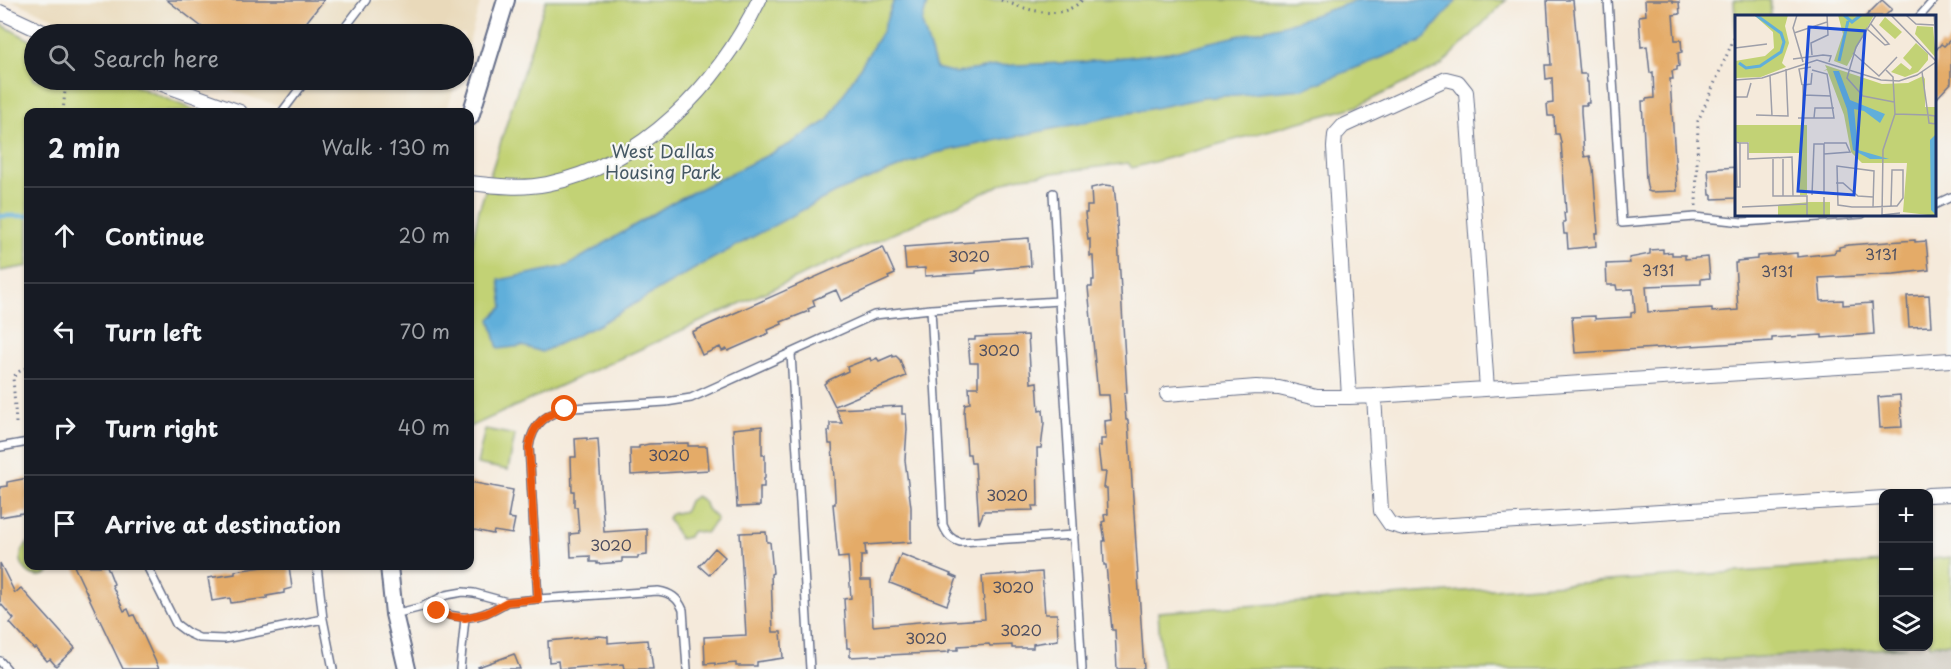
<!DOCTYPE html>
<html lang="en">
<head>
<meta charset="utf-8">
<style>
	body { margin:0; font-family:"Playpen Sans",sans-serif; background:#242831; color:#f1f3f6 }
	.controls { position:absolute; right:18px; bottom:18px; display:grid; overflow:hidden; border-radius:12px; box-shadow:0 2px 4px #0004 }
	.controls button { width:54px; height:54px; display:grid; place-items:center; padding:0; border:0; border-bottom:2px solid #363941; background:#171b24; color:#f1f3f6; font:30px sans-serif }
	.stop { position:absolute; width:18px; height:18px; margin:-14px; border:4px solid #ea580c; border-radius:50%; background:#fff }
	.stop.end { background:#ea580c; border-color:#fff; box-shadow:0 2px 6px #0008 }
	.list { margin:0; padding:0; list-style:none }
	h2 { display:flex; justify-content:space-between; align-items:center; height:78px; margin:0; padding:0 24px; font-size:26px }
	h2 small { font-size:20px; font-weight:400; color:#9ea1a6 }
	.list li { display:grid; grid-template-columns:39px 1fr auto; gap:18px; align-items:center; box-sizing:border-box; height:96px; padding:0 24px; border-top:2px solid #363941 }
	.list b { display:block; font-size:22px; white-space:nowrap }
	.list em { font-size:20px; font-style:normal; color:#9ea1a6 }
	.icon { flex:none; width:33px; height:33px; fill:none; stroke:currentColor; stroke-width:2; stroke-linecap:round; stroke-linejoin:round }
	.map { position:relative; flex:none; width:1951px; height:669px; overflow:hidden }
	.search { position:absolute; background:#171b24; box-shadow:0 2px 4px #0004; left:24px; top:24px; width:450px; height:66px; display:flex; align-items:center; gap:15px; box-sizing:border-box; padding:0 21px; border-radius:33px; color:#9ea1a6; font-size:22px }
	.panel { position:absolute; background:#171b24; box-shadow:0 2px 4px #0004; left:24px; top:108px; width:450px; height:462px; border-radius:12px }
	.map>svg:first-child { display:block }
	.built { fill:#e9d9ba }
	.industrial { fill:#c9c3b8 }
	.green { fill:#c2d275; stroke:#6e806a; stroke-width:1.5 }
	.water { fill:#61afda; stroke:#3e6f9c; stroke-width:1.5 }
	.lines { fill:none; stroke-linecap:round; stroke-linejoin:round }
	.stream { stroke:#61afda; stroke-width:4.5 }
	.building { fill:#e4ab67 }
	.service-casing { stroke:#67708a; stroke-width:10 }
	.minor-casing { stroke:#67708a; stroke-width:16 }
	.tertiary-casing { stroke:#67708a; stroke-width:20 }
	.path { stroke:#67708a; stroke-width:3; stroke-dasharray:1.5 4.5; stroke-linecap:butt }
	.service { stroke:#fff; stroke-width:7 }
	.minor { stroke:#fff; stroke-width:14 }
	.tertiary { stroke:#fff; stroke-width:16 }
	.route { stroke:#ea580c; stroke-width:8 }
	.labels { text-anchor:middle; stroke-width:4.5; stroke-linejoin:round; paint-order:stroke }
	.number-label { font-size:15px; fill:#4d4e60 }
	.park-label { font-size:18px; fill:#455864; stroke:#f6f6f2 }
	.inset-river { fill:none; stroke:#61afda; stroke-width:3 }
	.inset-road { fill:none; stroke:#9e9fa9; stroke-width:1.5 }
	.view { fill:#1d4ed8; fill-opacity:0.15; stroke:#1d4ed8; stroke-width:3 }
	.inset-edge { fill:none; stroke:#1b2f5e; stroke-width:3 }
</style>
</head>
<body>
<div class="map">
<svg width="1951" height="669" viewBox="0 0 1951 669">
	<rect width="100%" height="100%" fill="#f6f6f2"/>
	<filter id="ink" filterUnits="userSpaceOnUse"><feTurbulence type="fractalNoise" baseFrequency=".0167" numOctaves="2"/><feDisplacementMap in="SourceGraphic" scale="12" xChannelSelector="R" yChannelSelector="G"/><feConvolveMatrix kernelMatrix="1 2 1 2 8 2 1 2 1" color-interpolation-filters="sRGB"/></filter>
	<filter id="wash" filterUnits="userSpaceOnUse"><feTurbulence type="fractalNoise" baseFrequency=".008" numOctaves="4" result="noise"/><feDisplacementMap in="SourceGraphic" scale="24" xChannelSelector="R" yChannelSelector="G"/><feGaussianBlur stdDeviation="1.35" result="paint"/><feColorMatrix in="noise" values="0 0 0 0 0 0 0 0 0 0 0 0 0 0 0 0 0 1.4 0 .05"/><feComposite in="paint" operator="in"/></filter>
	<g filter="url(#wash)">
		<rect width="100%" height="100%" fill="#f5eadb"/>
		<path class="built" d="M11 0H481L464 60V34H91Z
			M196 80H457L446 112H299Z"/>
		<path class="industrial" d="M1951 643V669H1589L1928 646 1929 645Z"/>
		<path class="green" d="M546 0H1506L1442 65 1358 106 1132 168 1128 163 1015 178 470 427V254L479 210Z
			M1734 0H1770L1771 16H1736V33Z
			M0 24 34 42V80H121L199 112H28V266L0 271Z
			M485 429 515 435 508 470 477 464Z
			M696 496 704 501 707 509 717 519 706 533 693 531 688 537 680 539 668 518 671 514 685 511 689 501Z
			M28 543V566H55C38 591 7 563 28 543Z
			M1951 557V643L1929 645V559Z
			M1883 562 1884 646 1906 647 1589 669H1162L1158 612Z"/>
		<path class="water" d="M894 0H928L922 23 936 68 956 73 995 66 1083 62 1169 52 1284 25 1358 0H1457L1421 42 1303 89 1203 98 936 153 834 193 703 264 598 325 542 352 523 346 498 349 490 319 503 307 499 280 567 266 673 202 790 144 827 121 882 32Z"/>
		<g class="lines">
			<path class="stream" d="M0 216H28"/>
		</g>
		<g id="blocks">
			<path class="building" d="M167 0H324L297 34H211Z
				M1547 0H1573L1580 74H1586L1587 82H1588L1589 103H1586L1587 105H1581V112L1584 154 1585 157 1590 156 1593 168 1598 233H1595L1596 246 1568 249 1567 234H1564L1563 222H1565L1564 213H1566L1561 142 1559 134H1555L1554 116H1548L1547 104 1553 103 1552 78 1546 79 1545 65H1551Z
				M1645 0H1672L1673 2H1679L1680 14 1673 15 1675 40H1681L1682 52 1678 53 1679 66 1677 67V70L1672 71 1673 79H1670L1677 191 1651 192 1648 191 1646 180 1642 101H1646V99L1654 98 1653 72 1650 73 1647 46 1641 47 1639 16 1646 15Z
				M1882 0 1892 9 1885 16H1866Z
				M1951 39V83L1935 100V51L1941 44 1944 46Z
				M1737 167V198L1712 199V195H1710L1708 169Z
				M1104 185 1114 186 1116 205 1127 393H1124L1126 420H1128L1144 669H1117L1115 630H1112L1106 565H1104L1103 541H1105L1102 522 1105 521 1104 515 1108 514 1107 488H1104L1106 472H1101L1098 446H1101V439H1106L1105 421 1111 420 1109 395H1098L1088 287H1092V280H1094L1093 256H1090V239L1088 240 1085 213H1087V206H1092L1091 188Z
				M1029 238 1031 266 976 271V273L925 276V268L906 269 904 247Z
				M1915 240V242L1926 241 1929 270 1894 274 1819 278 1821 301 1843 300V305L1872 303 1874 334 1822 338V335L1772 338V341L1575 353 1572 317 1595 316V319L1631 317V313L1635 312 1633 289 1617 290 1616 285H1607L1606 264 1630 263 1629 258 1650 254V250L1663 249V253L1672 252V255H1685V259L1708 257 1710 278 1701 279V284L1646 286 1648 312 1712 308V312L1738 310 1735 263H1737V261L1757 259V256L1797 253V257L1834 253 1836 250H1839V247L1848 245Z
				M883 247 895 274 888 277 889 279 841 301 836 290 813 300 815 306 808 309 809 311 781 322 782 324 768 330 769 333 728 351 727 349 722 351 720 347 702 355 692 332Z
				M1929 295 1931 326 1909 327 1907 296Z
				M1028 335 1031 383 1037 382 1039 411 1043 410 1044 423 1041 448H1037L1038 506H1032L1033 510 984 511 979 524 975 463H971L970 454H967L964 413 965 404 970 403 969 387H978V363H970L968 340H975V337Z
				M893 355V357L896 356 900 360 906 376 835 406 824 384 829 380 848 371 847 367 870 358 871 361 877 358 879 361Z
				M1900 395 1902 427 1880 428 1878 397Z
				M902 406V414H906L907 429 905 460 911 507V542L865 545 866 556H861V580H871L873 626 941 620 940 622 985 619 982 576 1042 572 1045 614H1057L1058 640 1033 644V648H1012V645L990 646 989 644 958 646V650H949V652L850 657V648H847L844 599 851 598 848 557 838 558 833 504H835V497L832 444H829L828 431H830V423H842L836 409Z
				M762 426V455H765V478H764V487H760V506L737 507 733 429Z
				M587 438V440L598 439 604 532 647 529V555L638 556V558H622V562L597 564V562H590V556L571 557 570 534 579 533 577 507H574V491H572L571 457H576L575 439Z
				M688 443V446H707L709 470 631 475 630 448H639V446L649 444Z
				M28 478V512L0 517V487L7 486V482Z
				M470 482 513 490 508 518 515 519 512 534 494 531 493 534 470 529Z
				M766 532 767 542H770L773 573 771 574 773 632H781L783 658 757 662V666H736V663L715 665V663L705 664 704 637 746 635 740 533Z
				M715 548 725 557 709 575 699 566Z
				M901 554 951 574 950 575 957 578 947 605 890 583Z
				M0 563 15 593 21 588 75 648 56 666 50 659 47 661 36 648 34 649 10 623 14 619 0 603Z
				M74 566H107L114 584 112 585 124 611 128 609 131 616 134 615 159 669H123Z
				M270 566H289L292 588 284 590V593L267 596V598L231 603 230 598 212 601 208 578 235 574V571Z
				M599 636 608 637V643L647 640 648 647H650L653 669H624L623 664 559 669 558 661 549 662 548 641Z
				M514 654 520 669H479L478 667Z"/>
		</g>
	</g>
	<g filter="url(#ink)">
		<use href="#blocks" fill-opacity="0" stroke="#67708a" stroke-width="1.5"/>
		<g class="lines">
			<g class="service-casing">
				<path id="service" d="M1608 0 1622 223 1695 217 1743 222 1862 214
					M1920 16 1934 0
					M340 34 366 0
					M282 112 306 80
					M1053 193 1059 301
					M1934 205 1951 197
					M931 309 943 525C947 534 950 539 960 542L1074 535
					M791 354 810 669
					M0 447 28 442
					M147 566 176 624 188 633 199 638 224 639 323 619
					M317 566 323 619 333 669
					M538 599 658 591C671 593 678 598 683 610L687 669
					M422 607C462 618 469 625 507 602
					M394 614 422 607 446 595 463 592 474 593 507 602 538 599 529 447C532 423 549 411 573 408L666 402 691 398 874 315 931 309 1059 301 1082 669
					M0 661 7 669
					M460 669 465 618"/>
			</g>
			<g class="minor-casing">
				<path id="minor" d="M0 12 47 34
					M151 80 240 112
					M470 183C495 186 522 189 547 184 642 165 718 85 759 0
					M1167 394 1256 387 1279 388 1317 397H1349
					M1374 396 1349 397 1334 147 1335 135 1343 126 1446 79 1458 82 1466 92 1487 389
					M1928 495 1951 494
					M1884 498 1404 528 1390 524 1381 511 1374 396 1951 360"/>
			</g>
			<g class="tertiary-casing">
				<path id="tertiary" d="M470 117 506 0
					M389 566 394 614 407 669"/>
			</g>
			<path class="path" d="M1001 0C1026 9 1060 23 1082 0
				M63 112 66 80
				M1696 206 1698 121 1736 34
				M16 423 13 377 20 371 28 367"/>
			<use href="#service" class="service"/>
			<use href="#minor" class="minor"/>
			<use href="#tertiary" class="tertiary"/>
		</g>
	</g>
	<g class="lines" filter="url(#ink)">
		<path class="route" d="M437 611 450 616 465 618 487 613 507 602 538 599 529 447C532 426 544 414 565 409"/>
	</g>
	<g class="labels">
		<g class="number-label">
			<text x="1881" y="260">3131</text>
			<text x="969" y="262">3020</text>
			<text x="1658" y="276">3131</text>
			<text x="1777" y="277">3131</text>
			<text x="999" y="356">3020</text>
			<text x="669" y="461">3020</text>
			<text x="1007" y="501">3020</text>
			<text x="611" y="551">3020</text>
			<text x="1013" y="593">3020</text>
			<text x="1021" y="636">3020</text>
			<text x="926" y="644">3020</text>
		</g>
		<g class="park-label">
			<text x="663" y="158">West Dallas<tspan x="663" dy="21">Housing Park</tspan></text>
		</g>
	</g>
	<g transform="translate(1735 15)">
		<rect width="201" height="201" fill="#f5eadb"/>
		<path d="M19 0H53L50 11 54 28 47 48 51 52 26 62 0 63V46L30 41 39 33 38 17ZM103 0H139L112 51 99 46 108 19ZM150 2 167 17 160 24 144 10ZM182 11 198 12 201 43 180 19ZM181 28 193 39V45L183 57 170 62 156 57 166 48 175 55 177 52 168 43ZM90 50 147 69 173 68 188 61 190 64V92H201V201L168 197 172 148H127L116 137 109 100 92 55 88 56 92 54ZM0 110H72V180H65V138H14V127H0ZM74 187H95V201H43V190Z" fill="#c2d275"/>
		<path d="M98 56H104L115 85 150 99 145 108 129 96 119 94 123 135 154 144H135L118 135 112 94ZM201 119V200L196 195 195 125Z" fill="#61afda"/>
		<path class="inset-river" d="M109 0 117 7 126 0M104 46 113 6M4 48 11 53 25 51 46 37 49 27 46 18 21 0"/>
		<path class="inset-road" d="M62 0 58 13 68 47M141 0 121 32 112 63 128 81 159 87M156 0 201 46M171 0 181 9 199 10M199 0 201 22M131 13 150 30 154 29 135 8M59 18 92 7M0 33 32 29M118 38 144 61 162 42M77 40 76 28 93 20 92 0M58 44 88 40 96 41 94 47M187 57 193 100 200 101V109M35 61 37 101M0 65 27 63 82 45 146 65 164 66 182 60 201 47M67 70 64 54 76 52M68 80 96 81M0 82H12L16 68M160 99 193 100 194 108 201 109M21 100 53 101 51 54M63 103H99L92 59 77 55M68 103V70L76 69 77 58M79 103 80 93H99M0 127 5 128V172H0M1 128 2 172M5 128H13V144L57 142 58 181H72V201M89 139 115 137 111 128H89M38 144V181H58M101 168H108L123 181 138 182M77 180 79 129H89V179M48 181V144M7 192 72 189M138 192 139 156 102 151 103 190 117 192H138L159 191H162L168 183V155H157L156 191M147 200 165 198M89 201V182M147 201 148 135 160 99 158 62 151 55"/>
		<path class="view" d="M74 12 130 16 119 180 63 176Z"/>
		<rect width="201" height="201" class="inset-edge"/>
	</g>
</svg>
<div class="controls">
<button>+</button>
<button>−</button>
<button><svg class="icon" aria-label="layers" viewBox="0 0 24 24"><path d="M12 4l9 5-9 5-9-5zM3 14l9 5 9-5"/></svg></button>
</div>
<div class="stop" style="left:565px;top:409px"></div>
<div class="stop end" style="left:437px;top:611px"></div>
<div class="search"><svg class="icon" aria-label="search" viewBox="0 0 24 24"><circle cx="10" cy="10" r="6"/><path d="M15 15l6 6"/></svg>Search here</div>
<section class="panel">
<h2>2 min<small>Walk · 130 m</small></h2>
<ul class="list">
<li><svg class="icon" aria-label="ahead" viewBox="0 0 24 24"><path d="M12 20V5M6 11l6-6 6 6"/></svg><div><b>Continue</b></div><em>20 m</em></li>
<li><svg class="icon" aria-label="left" viewBox="0 0 24 24"><path d="M17 20v-9H6M10 6l-5 5 5 5"/></svg><div><b>Turn left</b></div><em>70 m</em></li>
<li><svg class="icon" aria-label="right" viewBox="0 0 24 24"><path d="M7 20v-9h11M14 6l5 5-5 5"/></svg><div><b>Turn right</b></div><em>40 m</em></li>
<li><svg class="icon" aria-label="arrive" viewBox="0 0 24 24"><path d="M6 21V4h12l-3 4 3 4H6"/></svg><div><b>Arrive at destination</b></div></li>
</ul>
</section>
</div>
</body>
</html>
